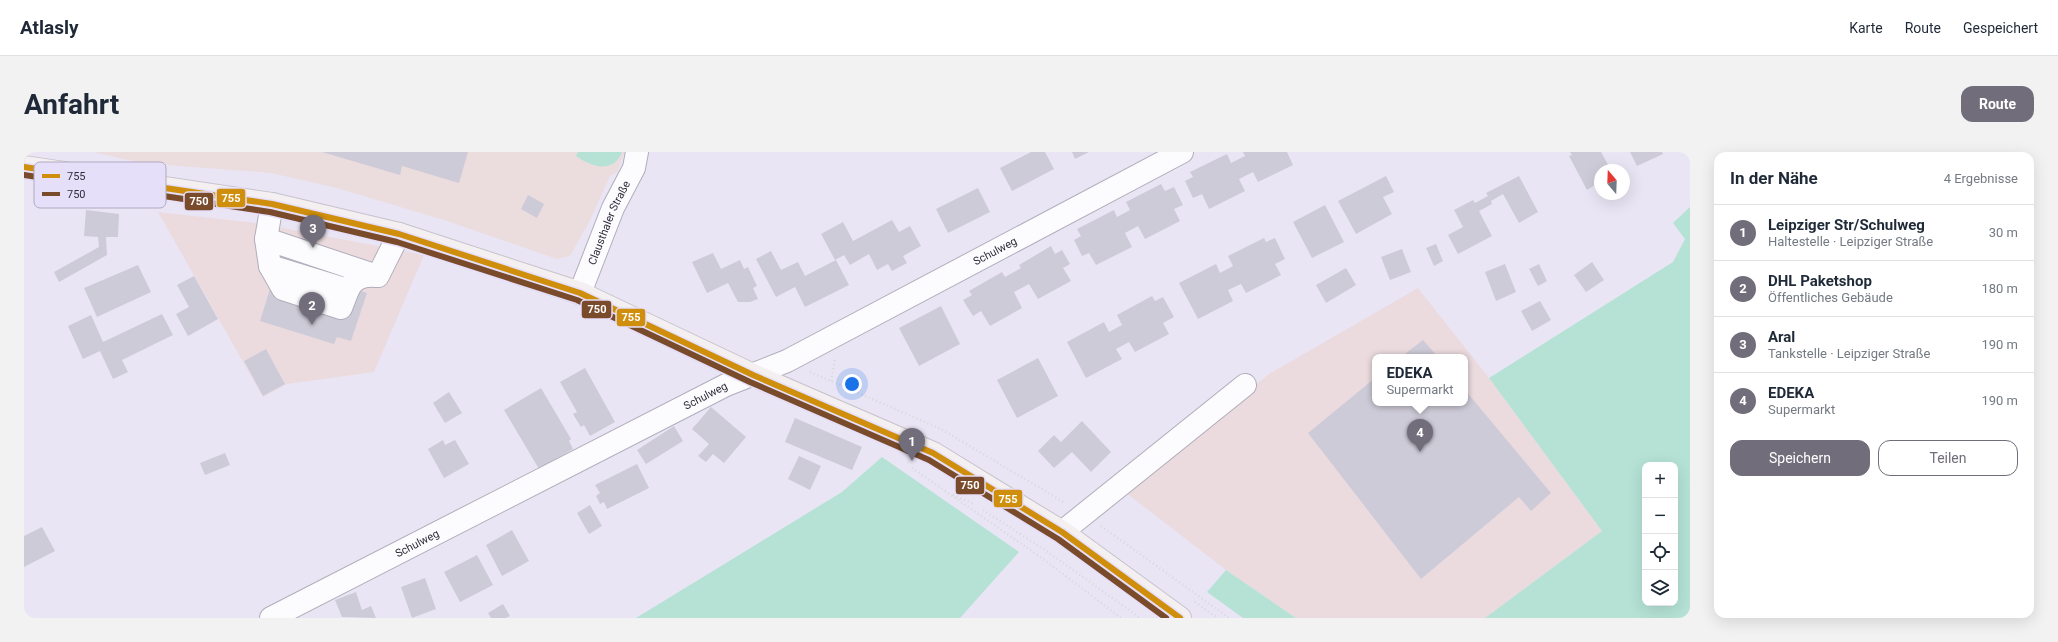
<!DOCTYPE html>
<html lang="de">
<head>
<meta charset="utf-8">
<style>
	body { margin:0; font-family:Roboto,sans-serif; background:#f2f2f3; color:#1f2937 }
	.controls { position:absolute; right:12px; bottom:12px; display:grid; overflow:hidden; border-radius:8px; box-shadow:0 4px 16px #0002 }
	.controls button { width:36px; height:36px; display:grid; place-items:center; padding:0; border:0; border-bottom:1px solid #e0e1e3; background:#fff; color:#1f2937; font:20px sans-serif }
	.compass { position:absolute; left:1570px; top:12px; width:36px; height:36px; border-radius:50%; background:#fff; box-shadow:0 4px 16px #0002; rotate:341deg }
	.you { position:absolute; left:828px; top:232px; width:14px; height:14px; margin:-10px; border:3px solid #fff; border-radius:50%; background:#1a73e8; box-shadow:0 0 0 6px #1a73e833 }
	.badge { display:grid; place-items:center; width:26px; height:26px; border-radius:50%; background:#716d7a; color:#fff; font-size:13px; font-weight:700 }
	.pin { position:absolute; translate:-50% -33px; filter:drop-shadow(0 1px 2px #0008) }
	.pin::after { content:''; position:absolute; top:21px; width:14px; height:12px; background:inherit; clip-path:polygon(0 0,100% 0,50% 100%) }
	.popup { position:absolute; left:1348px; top:202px; width:96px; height:52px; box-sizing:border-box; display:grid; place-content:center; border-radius:8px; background:#fff; filter:drop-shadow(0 1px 3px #0005); font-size:13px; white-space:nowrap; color:#747a83 }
	.popup b { font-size:15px; color:#1f2937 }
	.popup::after { content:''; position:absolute; left:50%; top:100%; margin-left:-8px; border:8px solid transparent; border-top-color:#fff }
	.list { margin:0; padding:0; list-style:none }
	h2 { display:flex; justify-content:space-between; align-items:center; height:52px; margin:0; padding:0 16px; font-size:17px }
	h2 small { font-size:13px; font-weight:400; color:#747a83 }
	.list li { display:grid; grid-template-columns:26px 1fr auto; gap:12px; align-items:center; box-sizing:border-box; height:56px; padding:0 16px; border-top:1px solid #e0e1e3 }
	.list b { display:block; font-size:15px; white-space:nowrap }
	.list p { margin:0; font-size:13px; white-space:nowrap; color:#747a83 }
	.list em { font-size:13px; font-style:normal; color:#747a83 }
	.actions { display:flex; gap:8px; padding:12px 16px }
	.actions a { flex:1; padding:9px 0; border:1px solid #716d7a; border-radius:12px; text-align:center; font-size:14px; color:#716d7a }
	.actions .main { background:#716d7a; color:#fff }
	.icon { flex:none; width:22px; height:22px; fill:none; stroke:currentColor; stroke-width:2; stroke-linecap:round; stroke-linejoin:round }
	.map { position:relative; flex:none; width:1666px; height:466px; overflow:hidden; border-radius:12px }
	header { display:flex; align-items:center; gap:24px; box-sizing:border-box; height:56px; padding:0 20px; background:#fff; border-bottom:1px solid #e0e1e3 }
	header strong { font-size:19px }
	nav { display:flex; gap:22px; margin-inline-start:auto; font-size:14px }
	.intro { display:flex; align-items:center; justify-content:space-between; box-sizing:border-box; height:96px; padding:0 24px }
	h1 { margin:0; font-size:28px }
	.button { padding:10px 18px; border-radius:12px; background:#716d7a; color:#fff; font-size:14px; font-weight:700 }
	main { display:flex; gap:24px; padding:0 24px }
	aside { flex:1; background:#fff; border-radius:12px; box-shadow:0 4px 16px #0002 }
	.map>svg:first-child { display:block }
	.commercial { fill:#ebdbdf; fill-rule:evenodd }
	.industrial { fill:#ebdcdd }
	.green { fill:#b5e2d5; fill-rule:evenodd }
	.building { fill:#cecbd8 }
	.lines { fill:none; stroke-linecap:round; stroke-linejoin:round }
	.minor-casing { stroke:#b1aebb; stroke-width:24 }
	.major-casing { stroke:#c6c3cc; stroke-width:24 }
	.path { stroke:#d9d8dc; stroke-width:2.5; stroke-dasharray:1 3; stroke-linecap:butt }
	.minor { stroke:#fcfbfd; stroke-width:22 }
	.major { stroke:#f4eff0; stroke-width:22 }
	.bus-1-casing { stroke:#e6dffa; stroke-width:9 }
	.bus-2-casing { stroke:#e6dffa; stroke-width:9 }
	.bus-1 { stroke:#cf8e0b; stroke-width:6 }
	.bus-2 { stroke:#7a4b2a; stroke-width:6 }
	.labels { text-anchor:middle; stroke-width:4; stroke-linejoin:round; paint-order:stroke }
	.street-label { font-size:11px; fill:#302c39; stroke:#e6dffa }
	.key { fill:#e6dffa; stroke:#afa9c0; stroke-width:1 }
	.key-label { font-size:11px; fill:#302c39 }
	.line-badge { stroke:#e6dffa; stroke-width:1.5 }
	.badge-label { font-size:11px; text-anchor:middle; font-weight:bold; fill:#fff }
</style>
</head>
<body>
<header>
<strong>Atlasly</strong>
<nav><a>Karte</a><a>Route</a><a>Gespeichert</a></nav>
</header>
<div class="intro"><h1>Anfahrt</h1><a class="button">Route</a></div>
<main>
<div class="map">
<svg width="1666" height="466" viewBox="0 0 1666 466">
	<rect width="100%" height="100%" fill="#e9e5f4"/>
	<path class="commercial" d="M134 60 233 71 400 103 350 220 263 232 239 245Z
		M1394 136 1465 226 1578 379 1461 466H1272L1202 418 1101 340 1245 222ZM1351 205H1441V251H1351Z"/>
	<path class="industrial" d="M69 0H601L593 20 586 24 565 70 546 104 533 107 420 68 313 36 247 21 117 11Z"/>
	<path class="green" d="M554 0H598C589 22 567 15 552 4Z
		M1666 55V466H1461L1578 379 1465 226 1649 110 1661 87 1649 71ZM1621 313H1651V451H1621Z
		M858 305 995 400 936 466H612L818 340Z
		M1202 418 1272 466H1219L1183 440Z"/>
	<path class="building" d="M298 0H444L435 31 378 14 376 23Z
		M1007 0H1021L1030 17 988 39 976 16Z
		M1048 0H1065L1051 7Z
		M1219 0H1263L1269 13 1234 30 1229 20 1215 27 1221 39 1185 57 1178 42 1169 46 1161 29 1169 25 1166 20 1203 2 1207 11 1221 4Z
		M1546 0H1577L1587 18H1576V30L1563 38 1545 4 1548 3Z
		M1606 0H1638L1639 2 1613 14Z
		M1362 24 1370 40 1359 45 1368 62 1332 82 1314 49Z
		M1495 24 1514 60 1495 71 1479 42 1467 49 1468 52 1455 59 1468 84 1434 102 1424 83 1439 75 1430 58 1449 48 1451 51 1464 44 1462 41Z
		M1137 32 1141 39 1150 35 1159 53 1150 57 1156 69 1121 87 1114 74 1101 81 1108 95 1072 113 1065 101 1058 104 1050 88 1057 84 1053 77 1090 58 1093 65 1106 58 1102 50Z
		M954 36 966 60 924 81 912 57Z
		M504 43 520 52 513 66 497 57Z
		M1301 53 1320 90 1288 106 1269 70Z
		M62 58 95 62 94 85H82L83 103 35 130 30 120 75 95 74 85 60 84Z
		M868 68 875 80 886 74 897 94 879 104 883 111 868 119 864 112 853 118 845 102 826 113 820 103 811 108 797 82 819 70 829 89Z
		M1240 86 1242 90 1251 86 1261 107 1251 112 1257 123 1222 141 1217 132 1204 138 1209 149 1174 167 1155 131 1192 112 1196 121 1209 114 1204 104Z
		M261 89 318 107 302 161 327 136 343 141 327 189 313 185 310 192 236 169Z
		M1412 92 1419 109 1410 114 1402 96Z
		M1027 94 1031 102 1038 98 1046 112 1039 116 1047 129 1014 147 1005 132 990 140 998 156 966 174 957 159 949 164 939 148 948 143 945 139 978 120 981 125 997 116 995 113Z
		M1378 97 1387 120 1366 128 1357 105Z
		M747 99 757 118 774 110 781 124 812 108 825 133 781 155 771 135 752 145 732 107Z
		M689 101 697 117 716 108 720 117 724 115 733 134 729 136 734 147 726 150H714L704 131 683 141 668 110Z
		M1568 110 1580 128 1562 140 1550 123Z
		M1481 112 1492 140 1472 149 1461 120Z
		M1515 112 1523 129 1514 134 1505 117Z
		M114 113 127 140 73 165 60 136Z
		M1322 116 1332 133 1302 151 1292 133Z
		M170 124 194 167 164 184 152 162 165 155 153 133Z
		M1128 144 1131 149 1139 145 1150 165 1139 171 1145 182 1111 200 1105 190 1092 197 1098 207 1062 226 1043 190 1080 170 1085 180 1098 173 1093 163Z
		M1516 149 1527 168 1508 179 1497 159Z
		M917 154 936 192 895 214 875 176Z
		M138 162 149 183 98 208 104 220 89 227 76 199 59 207 44 174 67 163 79 190Z
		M1399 188 1414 205H1377Z
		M242 197 261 232 239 244 220 209Z
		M1014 206 1034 244 993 266 973 228Z
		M561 216 591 270 566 284 560 273 557 275 549 262 553 260 536 230Z
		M1351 226V251H1441V238L1527 341 1507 359 1495 345 1397 427 1284 281Z
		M517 236 547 287 545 289 549 297 515 317 480 258Z
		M425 240 438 261 421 271 409 251Z
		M687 255 722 285 700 311 689 302 682 310 674 304 685 292 668 277Z
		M771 266 838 295 828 318 761 290Z
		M1058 269 1087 300 1067 320 1048 300 1030 316 1014 299 1030 283 1037 290Z
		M650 274 659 289 622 312 613 298Z
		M419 288 421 293 431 288 445 312 420 326 404 297Z
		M201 301 206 313 181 323 176 311Z
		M775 304 797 314 786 338 764 327Z
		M613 312 625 336 583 357 580 350 576 352 572 344 576 341 571 333Z
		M566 353 578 374 565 382 553 361Z
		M18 375 31 399 0 415V384Z
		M488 378 505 409 478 424 462 393Z
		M453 403 469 433 436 450 420 420Z
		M401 426 412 457 388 466 377 435Z
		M332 440 338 458 347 454 352 466 318 465 311 448Z
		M479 452 486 464 482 466H467L464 461Z"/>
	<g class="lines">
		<g class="minor-casing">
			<g id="minor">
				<path d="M248 52 242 87 246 114 324 138C330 125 340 123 354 124L375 82"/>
				<path d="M242 87 353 124"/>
				<path d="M246 114 259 137 317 156 324 138"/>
				<path id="s1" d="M556 141 589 56 610 16 613 0"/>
				<path d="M1038 380 1221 233"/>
				<path id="s2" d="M247 466 702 233 763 209 1158 0"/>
			</g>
		</g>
		<g class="major-casing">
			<path id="major" d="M0 15 248 52 375 82 556 141 729 223 909 301 1038 380 1156 466"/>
		</g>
		<path class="path" d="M786 220 917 277 1041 351
			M807 229 811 207
			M888 316 1015 404 1097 466
			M929 343 950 352
			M959 358 1021 398 1116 466
			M1077 374 1205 466
			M1171 450 1193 466"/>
		<use href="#minor" class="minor"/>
		<use href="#major" class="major"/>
		<g class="bus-1-casing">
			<path id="bus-1" d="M0 15 248 52 375 82 556 141 729 223 909 301 1038 380 1156 466"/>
		</g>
		<g class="bus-2-casing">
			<path id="bus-2" d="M0 23 246 60 373 90 553 148 726 230 905 308 1034 387 1142 466"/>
		</g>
		<use href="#bus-1" class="bus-1"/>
		<use href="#bus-2" class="bus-2"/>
	</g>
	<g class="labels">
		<g class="street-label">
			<text dy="4" stroke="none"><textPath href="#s1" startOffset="76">Clausthaler Straße</textPath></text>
			<text dy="4" stroke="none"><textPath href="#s2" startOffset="812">Schulweg</textPath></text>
			<text dy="4" stroke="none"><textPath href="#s2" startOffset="488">Schulweg</textPath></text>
			<text dy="4" stroke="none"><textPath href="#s2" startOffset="164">Schulweg</textPath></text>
		</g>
	</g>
	<rect x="10" y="10" width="132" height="46" rx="6" class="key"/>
	<rect x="18" y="22" width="18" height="4" fill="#cf8e0b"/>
	<rect x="18" y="40" width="18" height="4" fill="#7a4b2a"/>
	<g class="key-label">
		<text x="43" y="28">755</text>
		<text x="43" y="46">750</text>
	</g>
	<g class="line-badge">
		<rect x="192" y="36" width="30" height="20" rx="4" fill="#cf8e0b"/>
		<rect x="160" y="40" width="30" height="19" rx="4" fill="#7a4b2a"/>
		<rect x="557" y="148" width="31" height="19" rx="4" fill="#7a4b2a"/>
		<rect x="592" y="156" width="30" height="19" rx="4" fill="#cf8e0b"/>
		<rect x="931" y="324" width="30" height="19" rx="4" fill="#7a4b2a"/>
		<rect x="969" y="337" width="30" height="19" rx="4" fill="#cf8e0b"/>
	</g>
	<g class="badge-label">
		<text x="207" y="50">755</text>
		<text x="175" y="53">750</text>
		<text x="573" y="161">750</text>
		<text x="607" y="169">755</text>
		<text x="946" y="337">750</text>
		<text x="984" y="351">755</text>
	</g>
</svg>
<div class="controls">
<button>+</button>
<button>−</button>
<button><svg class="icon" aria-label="locate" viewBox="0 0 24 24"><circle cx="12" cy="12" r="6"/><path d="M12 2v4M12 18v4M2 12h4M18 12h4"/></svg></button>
<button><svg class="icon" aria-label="layers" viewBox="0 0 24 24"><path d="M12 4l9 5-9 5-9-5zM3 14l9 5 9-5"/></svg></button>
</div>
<svg class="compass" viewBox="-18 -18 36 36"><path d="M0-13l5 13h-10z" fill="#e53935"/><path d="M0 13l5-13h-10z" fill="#747a83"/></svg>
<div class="you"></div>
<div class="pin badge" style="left:888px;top:309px">1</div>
<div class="pin badge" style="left:288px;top:173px">2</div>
<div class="pin badge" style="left:289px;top:96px">3</div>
<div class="pin badge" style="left:1396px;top:300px">4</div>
<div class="popup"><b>EDEKA</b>Supermarkt</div>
</div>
<aside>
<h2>In der Nähe<small>4 Ergebnisse</small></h2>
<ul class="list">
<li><span class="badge">1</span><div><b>Leipziger Str/Schulweg</b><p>Haltestelle · Leipziger Straße</p></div><em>30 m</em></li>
<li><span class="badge">2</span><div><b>DHL Paketshop</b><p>Öffentliches Gebäude</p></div><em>180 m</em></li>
<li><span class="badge">3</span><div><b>Aral</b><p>Tankstelle · Leipziger Straße</p></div><em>190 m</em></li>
<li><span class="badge">4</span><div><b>EDEKA</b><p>Supermarkt</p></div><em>190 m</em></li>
</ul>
<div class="actions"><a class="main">Speichern</a><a>Teilen</a></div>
</aside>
</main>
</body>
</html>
